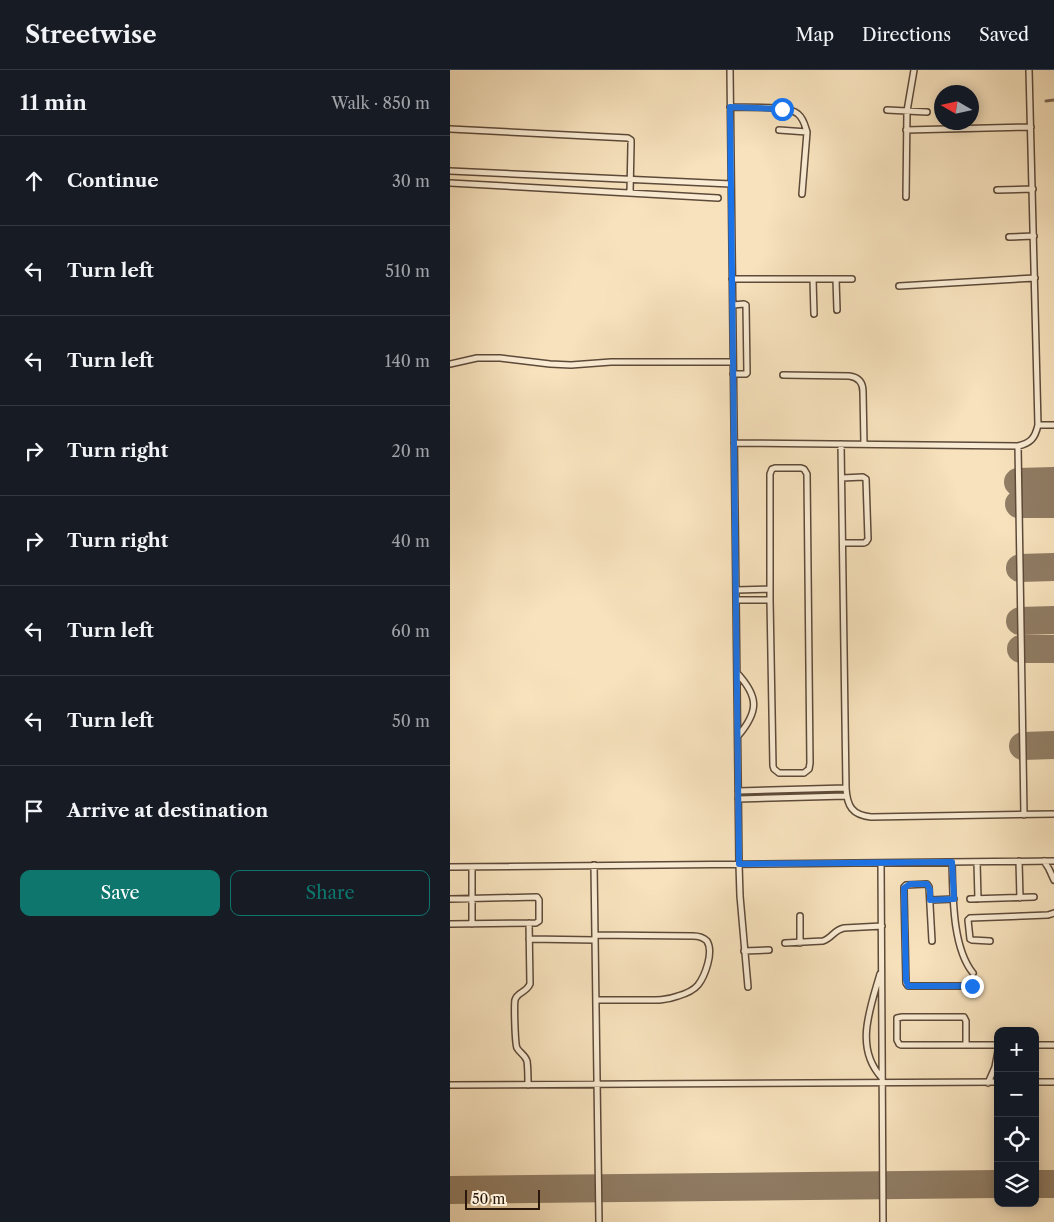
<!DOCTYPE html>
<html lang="en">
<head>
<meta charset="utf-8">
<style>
	body { margin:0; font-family:"Libre Caslon Text",serif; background:#20242c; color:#f1f3f6 }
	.controls { position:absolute; right:15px; bottom:15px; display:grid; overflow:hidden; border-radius:10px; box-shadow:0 2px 12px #0003 }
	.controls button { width:45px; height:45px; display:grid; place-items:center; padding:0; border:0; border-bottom:1px solid #363941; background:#171b24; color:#f1f3f6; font:25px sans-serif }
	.compass { position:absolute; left:484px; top:15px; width:45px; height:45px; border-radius:50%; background:#171b24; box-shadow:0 2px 12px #0003; rotate:279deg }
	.scale { position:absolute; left:15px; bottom:12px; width:75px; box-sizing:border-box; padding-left:5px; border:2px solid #2a180d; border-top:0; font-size:14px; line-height:18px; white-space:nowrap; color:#2a180d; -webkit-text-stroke:4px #faecd4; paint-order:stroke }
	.stop { position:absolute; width:15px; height:15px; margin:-11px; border:4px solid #1a73e8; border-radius:50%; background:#fff }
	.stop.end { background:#1a73e8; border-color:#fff; box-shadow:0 1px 5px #0008 }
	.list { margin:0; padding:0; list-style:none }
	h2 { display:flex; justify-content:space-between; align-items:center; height:65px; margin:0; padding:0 20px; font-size:21px }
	h2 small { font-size:16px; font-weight:400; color:#9ea1a6 }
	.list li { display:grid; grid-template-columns:32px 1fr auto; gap:15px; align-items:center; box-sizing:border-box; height:90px; padding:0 20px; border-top:1px solid #363941 }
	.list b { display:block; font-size:19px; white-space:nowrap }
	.list em { font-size:16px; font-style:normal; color:#9ea1a6 }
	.actions { display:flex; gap:10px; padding:15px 20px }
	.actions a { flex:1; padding:11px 0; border:1px solid #0f766e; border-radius:10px; text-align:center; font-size:18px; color:#0f766e }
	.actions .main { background:#0f766e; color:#fff }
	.icon { flex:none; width:28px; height:28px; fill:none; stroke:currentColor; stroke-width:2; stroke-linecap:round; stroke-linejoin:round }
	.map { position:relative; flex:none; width:604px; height:1152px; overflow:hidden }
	header { display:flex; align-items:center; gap:30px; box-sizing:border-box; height:70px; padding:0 25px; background:#171b24; border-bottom:1px solid #363941 }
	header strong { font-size:24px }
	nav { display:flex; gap:28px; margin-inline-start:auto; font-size:18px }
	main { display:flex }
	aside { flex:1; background:#171b24 }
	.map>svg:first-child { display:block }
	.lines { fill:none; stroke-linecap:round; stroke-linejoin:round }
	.stream { stroke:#7b6853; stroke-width:3 }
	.taxiway { stroke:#907d65; stroke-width:28 }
	.lane-casing { stroke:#5d4a39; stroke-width:8 }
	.lane { stroke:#faecd4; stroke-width:5 }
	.route { stroke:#1a73e8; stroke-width:6 }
</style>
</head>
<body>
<header>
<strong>Streetwise</strong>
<nav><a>Map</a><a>Directions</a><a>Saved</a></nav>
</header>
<main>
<aside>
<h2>11 min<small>Walk · 850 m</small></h2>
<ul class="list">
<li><svg class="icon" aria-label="ahead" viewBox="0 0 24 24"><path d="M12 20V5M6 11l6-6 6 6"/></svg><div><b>Continue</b></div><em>30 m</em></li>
<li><svg class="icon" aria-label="left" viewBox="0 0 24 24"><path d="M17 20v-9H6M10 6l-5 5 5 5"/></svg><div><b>Turn left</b></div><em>510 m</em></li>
<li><svg class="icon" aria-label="left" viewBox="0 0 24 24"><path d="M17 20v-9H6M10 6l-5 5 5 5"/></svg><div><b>Turn left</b></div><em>140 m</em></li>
<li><svg class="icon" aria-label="right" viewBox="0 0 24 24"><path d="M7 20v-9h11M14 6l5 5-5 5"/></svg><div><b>Turn right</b></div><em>20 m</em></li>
<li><svg class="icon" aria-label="right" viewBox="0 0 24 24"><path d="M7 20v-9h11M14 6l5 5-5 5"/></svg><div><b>Turn right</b></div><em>40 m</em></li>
<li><svg class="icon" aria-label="left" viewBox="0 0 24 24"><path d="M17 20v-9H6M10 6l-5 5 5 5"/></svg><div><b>Turn left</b></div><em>60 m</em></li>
<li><svg class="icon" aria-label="left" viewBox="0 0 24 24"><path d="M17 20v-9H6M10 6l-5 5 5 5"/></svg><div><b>Turn left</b></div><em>50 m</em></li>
<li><svg class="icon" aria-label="arrive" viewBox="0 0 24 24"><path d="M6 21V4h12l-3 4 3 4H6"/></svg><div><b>Arrive at destination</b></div></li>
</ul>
<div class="actions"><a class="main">Save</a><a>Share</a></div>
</aside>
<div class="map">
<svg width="604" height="1152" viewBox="0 0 604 1152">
	<rect width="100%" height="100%" fill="#f7e2bd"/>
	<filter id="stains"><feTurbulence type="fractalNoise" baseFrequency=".004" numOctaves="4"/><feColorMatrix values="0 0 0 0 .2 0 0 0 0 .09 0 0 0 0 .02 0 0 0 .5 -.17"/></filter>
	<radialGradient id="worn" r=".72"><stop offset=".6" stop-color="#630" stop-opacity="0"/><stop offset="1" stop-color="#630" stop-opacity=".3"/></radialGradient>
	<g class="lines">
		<path class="stream" d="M596 31 604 30"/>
		<path class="taxiway" d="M568 412 604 411
			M569 434H604
			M570 498 604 497
			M570 551 604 550
			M571 579H604
			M573 676 604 675
			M585 1114H604
			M0 1120 548 1114"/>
		<g class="lane-casing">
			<path id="lane" d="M280 0 289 794 290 826 298 917
				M280 37C296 38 338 35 348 44 354 49 355 56 357 62L352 124
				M437 40 477 42
				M0 59 178 68 181 70V75L180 123
				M329 60 357 62
				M456 60 581 57
				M0 101 281 114
				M0 113 268 128
				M547 120 583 119
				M456 127 457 41 464 0
				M559 167 584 166
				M282 209H402
				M363 209 364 244
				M386 209 387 240
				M449 216 585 208
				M283 235 294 234 296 235 297 303 296 304H283
				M0 294 27 288H50L100 294 121 295 161 292H283
				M333 305 399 306C408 307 413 312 413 322L414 374
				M588 355H604
				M284 373 568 376C581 373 585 368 588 355L579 0
				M391 374 396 718C397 736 402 745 421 747L604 744
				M568 376 574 745
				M325 398H351L354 399 357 404 360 693 359 699 354 703H329L324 699 323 696 320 530V404L322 399Z
				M392 408 413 407 416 409 418 469 416 472 414 473H393
				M286 520 320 519
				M286 530H320
				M287 603C309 627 309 641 288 666
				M288 721 396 718
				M288 729 396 726
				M569 791 570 828
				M594 791 599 799 604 810
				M502 792C503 825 502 877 523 903
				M527 792 528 829
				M431 793 433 1152
				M144 795 149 1152
				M0 797 604 791
				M0 829 87 827 89 830V851L86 853 0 854
				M520 829 584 827
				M481 830 504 829
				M22 854V797
				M145 865 243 866C248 866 253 867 257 871 264 882 255 906 248 915 243 921 235 924 228 926 215 931 202 930 189 930 174 930 160 930 146 930
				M79 869 145 870
				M482 871 479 817 477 814 456 815 454 817V821L456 913 458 916H522
				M540 871 522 870 520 869 518 850 520 848 598 845 604 843
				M335 873 373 871C382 868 384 860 394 858L432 856
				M350 873V846
				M294 881 319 880
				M430 904C420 939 404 978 432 1008
				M516 975V951L514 947H452L447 948V970L449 974 451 975H548
				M585 975H604
				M585 1012H604
				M538 1013 545 997 548 981
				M0 1015 548 1012
				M78 1015C78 1007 78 998 77 991 75 985 70 983 67 978 65 974 64 936 65 930 67 922 76 923 80 914L79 853"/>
		</g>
		<use href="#lane" class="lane"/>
	</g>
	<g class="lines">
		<path class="route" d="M332 39 280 37 289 794 502 792 504 829 480 830V820L477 814H460L454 818 456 910 458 916H522"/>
	</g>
	<rect width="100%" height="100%" filter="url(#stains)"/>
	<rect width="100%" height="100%" fill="url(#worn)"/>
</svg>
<div class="controls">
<button>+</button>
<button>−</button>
<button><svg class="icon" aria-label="locate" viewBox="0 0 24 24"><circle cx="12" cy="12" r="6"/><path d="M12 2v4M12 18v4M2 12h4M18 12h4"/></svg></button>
<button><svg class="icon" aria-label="layers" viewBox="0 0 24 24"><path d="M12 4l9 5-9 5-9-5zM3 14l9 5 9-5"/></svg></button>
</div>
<svg class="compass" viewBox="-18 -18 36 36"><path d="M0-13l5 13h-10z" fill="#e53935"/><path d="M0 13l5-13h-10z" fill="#9ea1a6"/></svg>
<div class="scale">50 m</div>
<div class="stop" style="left:332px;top:39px"></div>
<div class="stop end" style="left:522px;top:916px"></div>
</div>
</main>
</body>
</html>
